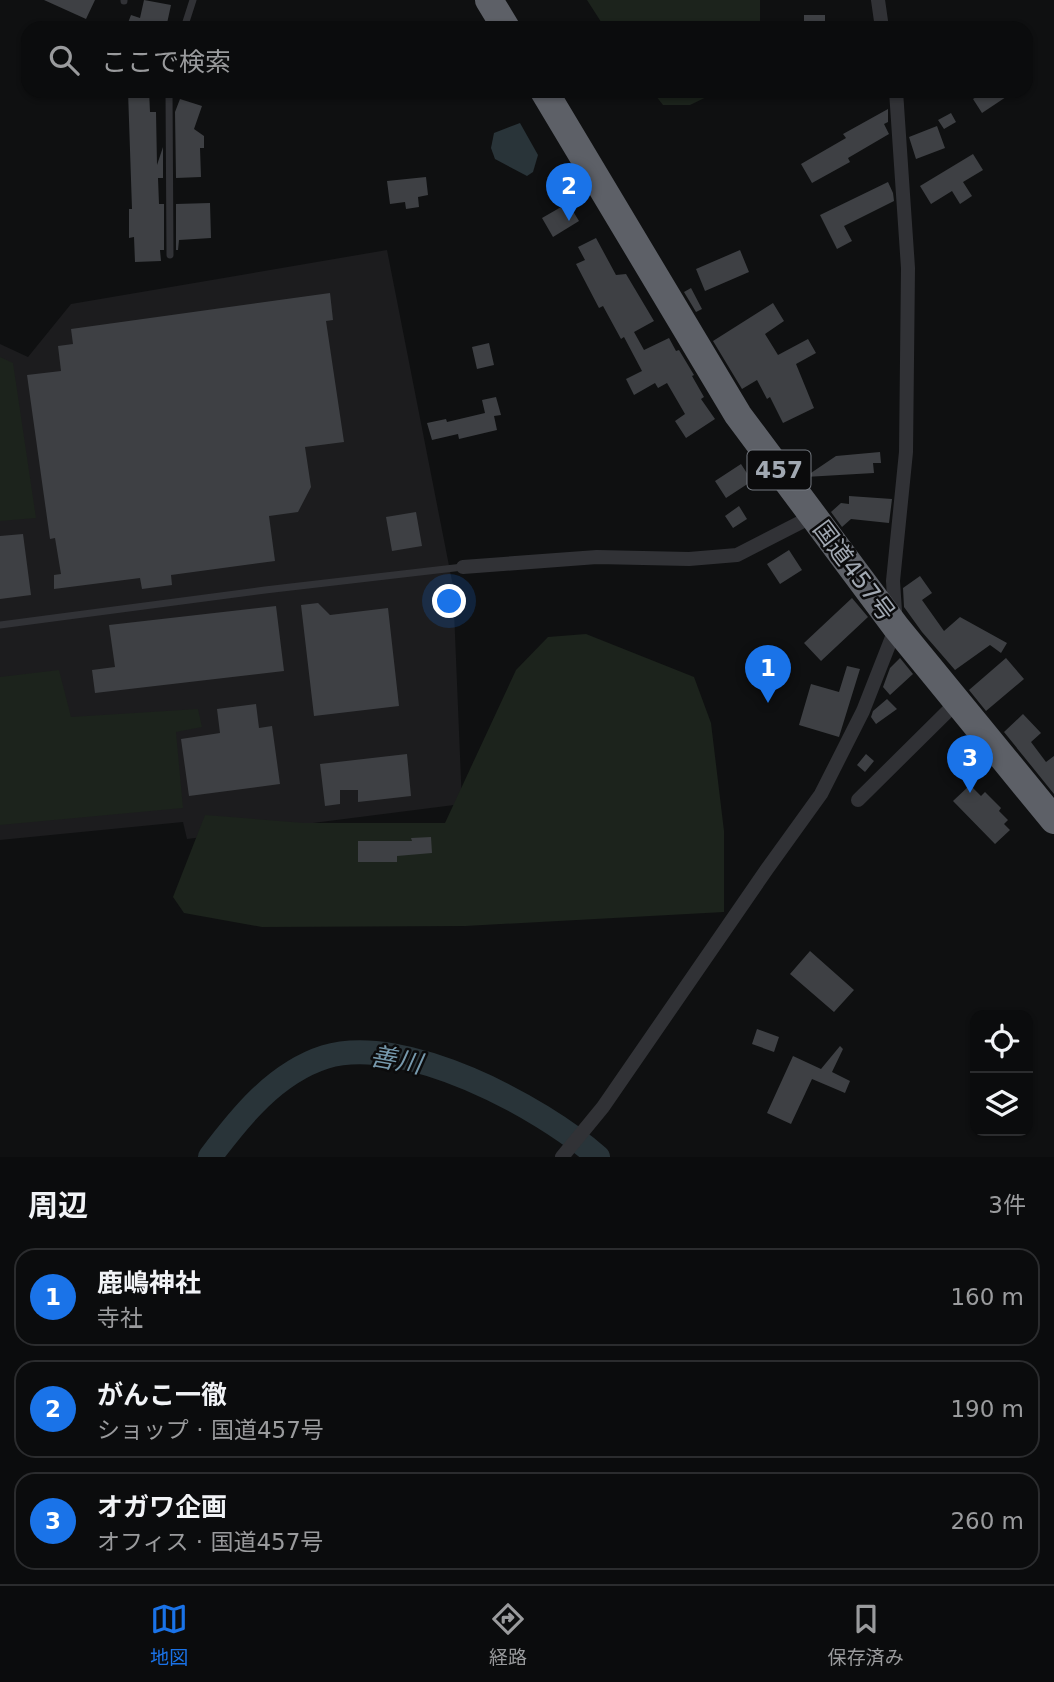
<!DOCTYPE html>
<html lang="ja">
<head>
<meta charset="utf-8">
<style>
	body { margin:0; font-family:"DejaVu Sans","Noto Sans JP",sans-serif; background:#191a1b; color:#f1f3f6 }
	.controls { position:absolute; right:21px; bottom:21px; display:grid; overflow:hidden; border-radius:14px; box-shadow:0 2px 5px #0004 }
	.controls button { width:63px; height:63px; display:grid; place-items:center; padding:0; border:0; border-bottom:2px solid #2b2c2e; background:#0b0c0d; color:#f1f3f6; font:35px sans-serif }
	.you { position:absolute; left:450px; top:602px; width:24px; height:24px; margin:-18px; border:5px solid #fff; border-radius:50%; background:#1a73e8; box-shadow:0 0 0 10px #1a73e833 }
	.badge { display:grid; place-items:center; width:46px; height:46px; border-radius:50%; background:#1a73e8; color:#fff; font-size:23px; font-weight:700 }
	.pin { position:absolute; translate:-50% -58px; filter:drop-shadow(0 2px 4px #0008) }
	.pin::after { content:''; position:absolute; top:37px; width:24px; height:21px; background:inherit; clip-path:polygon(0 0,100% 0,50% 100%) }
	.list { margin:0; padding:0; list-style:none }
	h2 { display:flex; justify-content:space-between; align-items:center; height:91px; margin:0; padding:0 28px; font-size:30px }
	h2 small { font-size:23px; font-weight:400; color:#9a9b9d }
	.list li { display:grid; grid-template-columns:46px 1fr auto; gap:21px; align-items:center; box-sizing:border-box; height:98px; margin:0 14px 14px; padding:0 14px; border:2px solid #2b2c2e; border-radius:21px }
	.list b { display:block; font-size:26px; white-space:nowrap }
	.list p { margin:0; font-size:23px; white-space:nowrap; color:#9a9b9d }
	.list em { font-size:23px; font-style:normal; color:#9a9b9d }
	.icon { flex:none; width:38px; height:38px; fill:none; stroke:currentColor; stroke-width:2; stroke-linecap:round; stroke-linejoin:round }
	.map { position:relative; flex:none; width:1054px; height:1157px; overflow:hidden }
	.search { position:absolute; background:#0b0c0d; box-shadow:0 2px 5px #0004; left:21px; right:21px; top:21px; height:77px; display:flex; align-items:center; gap:18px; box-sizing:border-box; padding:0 24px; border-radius:21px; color:#9a9b9d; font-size:26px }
	.sheet { height:427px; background:#0b0c0d }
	nav { display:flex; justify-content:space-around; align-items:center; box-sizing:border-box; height:98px; border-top:2px solid #2b2c2e; background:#0b0c0d; font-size:19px; color:#9a9b9d }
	nav a { display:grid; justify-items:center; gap:4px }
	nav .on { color:#1a73e8 }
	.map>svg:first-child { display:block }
	.built { fill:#1c1c1e }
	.green { fill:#1c231c }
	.water { fill:#293439 }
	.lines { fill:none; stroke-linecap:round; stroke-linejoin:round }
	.river { stroke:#293439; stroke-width:24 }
	.building { fill:#3e4044 }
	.lane { stroke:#313236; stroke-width:7 }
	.street { stroke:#313236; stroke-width:14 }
	.highway { stroke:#5d6067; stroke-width:28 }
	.labels { text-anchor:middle; stroke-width:5; stroke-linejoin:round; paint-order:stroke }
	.shield { fill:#0b0b0c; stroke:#747980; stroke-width:2 }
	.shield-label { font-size:23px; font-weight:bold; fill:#a1a8b2 }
	.street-label { font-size:24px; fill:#a1a8b2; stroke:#0b0b0c }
	.water-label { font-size:26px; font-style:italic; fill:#779aae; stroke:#0b0b0c }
</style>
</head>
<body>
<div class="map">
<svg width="1054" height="1157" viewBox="0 0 1054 1157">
	<rect width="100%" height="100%" fill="#0f1011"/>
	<path class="built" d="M387 250 453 586 462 804 187 839 183 822 0 840V344L28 357 71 304Z"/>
	<path class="green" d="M587 0H760V28H605Z
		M652 91H719L690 105H663Z
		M0 357 13 363 36 518 0 521Z
		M586 634 694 677 711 723 724 831V912L465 926 262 927 184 913 173 897 205 815 304 823H445L516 670 548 637Z
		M59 670 71 717 198 709 202 727 176 732 183 808 0 825V677Z"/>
	<path class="water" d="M520 123 538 155 533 172 527 176 495 159 491 148 494 133Z"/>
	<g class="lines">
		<path class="river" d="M210 1157C240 1117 275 1073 325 1057 404 1033 540 1106 598 1157"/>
	</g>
	<path class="building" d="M44 0H95L86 19Z
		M144 0 171 5 166 28H126L131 15 140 18Z
		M804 15H825V28H804Z
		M128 91H149L150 112H156L157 165 163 147V178H158L159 204H164V250H160L161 261 135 262 134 237 129 238V209H132Z
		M985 91H1015L982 113 973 99Z
		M180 99 202 106 194 129 204 136V148H200L201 177 176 178 175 112Z
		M888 109V122L884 124 889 134 848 158 850 162 812 183 801 164 846 138 843 134Z
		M951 113 956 122 944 129 938 120Z
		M937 126 945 148 916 159 909 137Z
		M973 154 983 170 963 182 972 196 960 204 952 191 931 204 920 186Z
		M426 177 428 195 418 197 419 207 406 209 405 202 390 204 387 181Z
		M888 182 893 193 894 201 844 226 852 241 837 249 820 215Z
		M210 203 211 238 179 240 178 250H176V204Z
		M568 203 579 221 553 237 542 218Z
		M596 238 616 275 626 274 654 321 634 332 644 350 669 338 676 351 679 350 694 375 692 376 704 397 701 399 715 419 686 438 675 421 685 414 667 383 658 388 655 383 634 395 626 379 642 371 624 337 621 339 603 306 599 308 576 264 585 260 578 247Z
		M740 250 749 272 705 291 696 269Z
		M691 288 702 309 696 312 684 292Z
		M330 293 333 320 326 321 344 442 305 447 311 487 298 512 269 516 275 561 171 575 172 585 142 589 140 578 54 589V575L61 574 55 538 50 539 27 375 61 371 58 346 73 344 71 329Z
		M773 303 784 321 765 334 778 355 808 339 816 353 796 364 814 408 783 423 770 397 767 399 757 380 742 389 713 341Z
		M489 343 494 365 477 369 472 347Z
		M496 397 501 415 494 416 497 430 459 439 458 434 432 440 427 423 446 419 447 422 485 413 482 400Z
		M880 452 881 463H873L874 473 805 477 836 456Z
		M741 464 752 481 726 498 715 481Z
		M849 496 892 499 889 523 851 519 842 527 831 512 841 503 849 504Z
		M739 506 747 519 733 528 725 516Z
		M416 512 422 546 392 551 386 517Z
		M23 534 31 595 0 599V536Z
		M789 550 802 570 780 584 767 564Z
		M920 576 932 593 922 600 944 631 960 617 1007 643 1001 653 990 645 955 670 922 632 904 607 903 588Z
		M852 598 868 617 821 661 804 643Z
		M318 603 330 615 388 608 399 706 314 716 301 605Z
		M276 606 284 671 95 693 92 670 115 667 109 625Z
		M900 658 913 674 890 695 883 687 890 668Z
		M1006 658 1024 679 986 711 969 690Z
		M847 666 860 669 839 737 799 725 811 684 839 692Z
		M887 699 897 709 876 724 871 717 873 711Z
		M256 704 259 728 272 726 280 784 189 796 181 739 220 733 217 709Z
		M1023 714 1041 733 1031 742 1046 762 1054 756V794L1004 732Z
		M407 754 411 796 358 802V790H340V804L325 806 320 764Z
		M866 754 874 761 865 772 857 765Z
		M970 785 981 796 985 792 1001 808 999 811 1008 820 1004 824 1010 830 995 844 953 801Z
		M431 837 432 853 397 856V862H358V841H412L411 838Z
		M810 951 854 990 834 1012 790 974Z
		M757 1029 779 1037 774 1052 752 1044Z
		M840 1046 843 1049 832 1072 850 1081 845 1093 812 1079 791 1124 767 1113 793 1056 821 1069Z"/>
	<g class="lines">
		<path class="lane" d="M124 1V0
			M184 28 193 0
			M169 91 170 255
			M0 625 265 590 463 567"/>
		<path class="street" d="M878 0 882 28
			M463 567 597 557 689 559 737 555 813 516
			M858 800 957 702
			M562 1157 603 1107 767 869 821 794 863 711 896 627 893 581 906 452 908 268 896 91"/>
		<path class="highway" d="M489 0 506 28
			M544 91 738 415 896 627 1054 820"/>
	</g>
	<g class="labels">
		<rect class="shield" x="747.5" y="450.5" width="63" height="39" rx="5"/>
		<g class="shield-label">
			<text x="779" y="478">457</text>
		</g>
		<g class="street-label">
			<text transform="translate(854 571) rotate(53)" y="8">国道457号</text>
		</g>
		<g class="water-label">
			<text transform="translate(396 1060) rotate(10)" y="9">善川</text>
		</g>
	</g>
</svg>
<div class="controls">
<button><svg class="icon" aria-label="locate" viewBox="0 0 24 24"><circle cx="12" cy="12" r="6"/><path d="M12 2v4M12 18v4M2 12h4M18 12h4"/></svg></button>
<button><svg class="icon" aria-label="layers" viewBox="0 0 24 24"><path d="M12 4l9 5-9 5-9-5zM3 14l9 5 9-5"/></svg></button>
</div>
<div class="you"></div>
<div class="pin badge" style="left:768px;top:703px">1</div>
<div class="pin badge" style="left:569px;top:221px">2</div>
<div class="pin badge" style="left:970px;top:793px">3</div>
<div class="search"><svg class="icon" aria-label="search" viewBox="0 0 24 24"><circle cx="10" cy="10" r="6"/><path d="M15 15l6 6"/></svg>ここで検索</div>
</div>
<section class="sheet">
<h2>周辺<small>3件</small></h2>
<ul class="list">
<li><span class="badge">1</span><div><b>鹿嶋神社</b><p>寺社</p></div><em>160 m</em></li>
<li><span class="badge">2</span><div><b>がんこ一徹</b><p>ショップ · 国道457号</p></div><em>190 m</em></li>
<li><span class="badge">3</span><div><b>オガワ企画</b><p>オフィス · 国道457号</p></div><em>260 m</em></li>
</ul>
</section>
<nav>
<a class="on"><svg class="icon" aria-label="map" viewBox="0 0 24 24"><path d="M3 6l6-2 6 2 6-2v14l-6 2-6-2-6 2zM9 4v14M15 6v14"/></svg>地図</a>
<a><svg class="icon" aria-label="directions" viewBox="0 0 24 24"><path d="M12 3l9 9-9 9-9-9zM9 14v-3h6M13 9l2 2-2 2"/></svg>経路</a>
<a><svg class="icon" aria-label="saved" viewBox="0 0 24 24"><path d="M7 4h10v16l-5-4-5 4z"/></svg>保存済み</a>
</nav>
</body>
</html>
